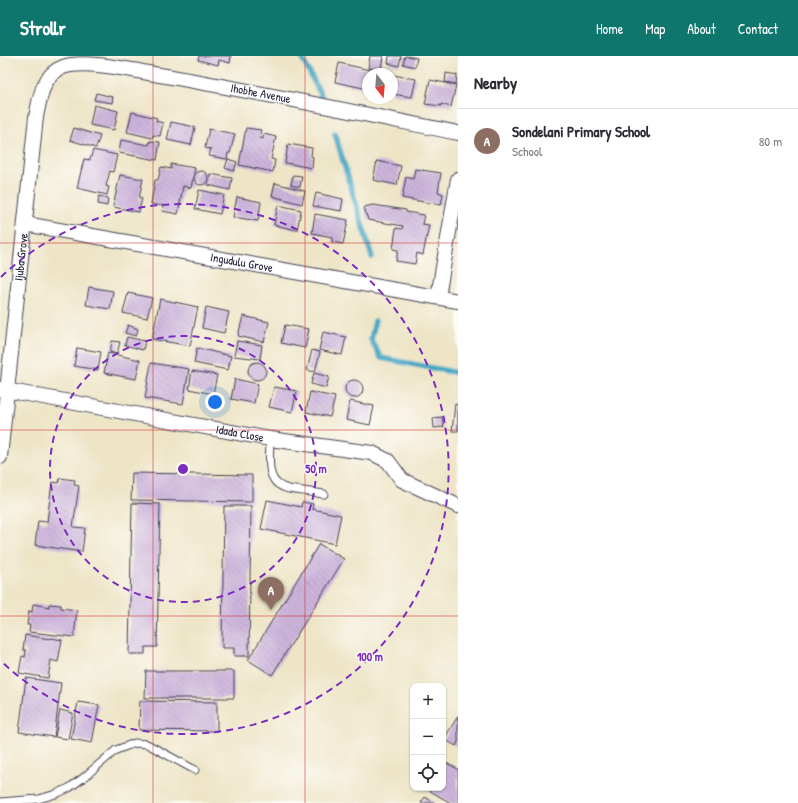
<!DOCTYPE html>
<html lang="en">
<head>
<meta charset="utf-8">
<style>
	body { margin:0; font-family:"Patrick Hand",sans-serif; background:#f7f7f7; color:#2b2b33 }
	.controls { position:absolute; right:12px; bottom:12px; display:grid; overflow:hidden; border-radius:8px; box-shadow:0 1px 3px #0004 }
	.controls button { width:36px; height:36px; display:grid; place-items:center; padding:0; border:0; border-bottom:1px solid #e1e1e2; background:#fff; color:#2b2b33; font:20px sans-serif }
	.compass { position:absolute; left:362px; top:12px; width:36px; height:36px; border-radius:50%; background:#fff; box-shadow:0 1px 3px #0004; rotate:164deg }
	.you { position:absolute; left:215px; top:346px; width:14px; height:14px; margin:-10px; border:3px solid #fff; border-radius:50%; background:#1a73e8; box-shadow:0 0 0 6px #1a73e833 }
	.badge { display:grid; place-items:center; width:26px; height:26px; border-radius:50%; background:#0f766e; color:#fff; font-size:13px; font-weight:700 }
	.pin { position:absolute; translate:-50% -33px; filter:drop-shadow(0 1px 2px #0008) }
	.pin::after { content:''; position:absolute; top:21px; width:14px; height:12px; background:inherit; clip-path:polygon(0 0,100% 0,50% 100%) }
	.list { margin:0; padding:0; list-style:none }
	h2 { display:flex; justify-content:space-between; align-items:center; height:52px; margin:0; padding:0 16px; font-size:17px }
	h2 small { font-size:13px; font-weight:400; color:#7c7c81 }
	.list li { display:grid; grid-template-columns:26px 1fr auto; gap:12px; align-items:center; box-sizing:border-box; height:64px; padding:0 16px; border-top:1px solid #e1e1e2 }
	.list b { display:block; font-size:15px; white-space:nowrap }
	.list p { margin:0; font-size:13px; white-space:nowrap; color:#7c7c81 }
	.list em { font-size:13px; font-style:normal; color:#7c7c81 }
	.icon { flex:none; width:22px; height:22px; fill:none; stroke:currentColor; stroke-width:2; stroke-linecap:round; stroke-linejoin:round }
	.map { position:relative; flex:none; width:458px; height:747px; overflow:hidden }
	header { display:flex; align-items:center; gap:24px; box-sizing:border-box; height:56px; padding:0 20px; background:#0f766e; color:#fff }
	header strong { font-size:19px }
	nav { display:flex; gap:22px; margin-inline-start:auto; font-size:14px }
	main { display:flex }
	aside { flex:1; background:#fff }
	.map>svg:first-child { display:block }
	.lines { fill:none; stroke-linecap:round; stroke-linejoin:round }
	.stream { stroke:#45a7c5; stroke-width:5.5 }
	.building { fill:url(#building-back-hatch) }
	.lane-casing { stroke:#413f50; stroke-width:9 }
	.street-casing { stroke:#413f50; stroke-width:16 }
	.lane { stroke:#fff; stroke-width:7 }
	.street { stroke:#fff; stroke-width:14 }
	.grid { fill:none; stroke:#d62828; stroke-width:1; stroke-opacity:0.55 }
	.ring { fill:none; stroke:#7b2cbf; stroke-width:2; stroke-dasharray:7 5 }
	.labels { text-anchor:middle; stroke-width:3; stroke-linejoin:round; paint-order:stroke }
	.street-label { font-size:12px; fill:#22223b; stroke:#fdfcf7 }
	.centre { fill:#7b2cbf; stroke:#fdfcf7; stroke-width:2 }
	.ring-label { font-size:12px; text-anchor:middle; font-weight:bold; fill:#7b2cbf; stroke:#fdfcf7; stroke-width:3; stroke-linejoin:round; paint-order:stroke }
</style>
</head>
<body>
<header>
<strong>Strollr</strong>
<nav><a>Home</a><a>Map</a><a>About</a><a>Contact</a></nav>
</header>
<main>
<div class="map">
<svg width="458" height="747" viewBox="0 0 458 747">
	<defs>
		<pattern id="building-back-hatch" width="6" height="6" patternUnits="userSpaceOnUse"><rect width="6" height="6" fill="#ccb4db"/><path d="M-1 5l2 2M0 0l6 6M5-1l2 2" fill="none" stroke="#af9abd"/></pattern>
	</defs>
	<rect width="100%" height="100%" fill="#fdfcf7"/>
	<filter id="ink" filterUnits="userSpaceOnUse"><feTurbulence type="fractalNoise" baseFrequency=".025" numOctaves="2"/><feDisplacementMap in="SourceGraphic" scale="8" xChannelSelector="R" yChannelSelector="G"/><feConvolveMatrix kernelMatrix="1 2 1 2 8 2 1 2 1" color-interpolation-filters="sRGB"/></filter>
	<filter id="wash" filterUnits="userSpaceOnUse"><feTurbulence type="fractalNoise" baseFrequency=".012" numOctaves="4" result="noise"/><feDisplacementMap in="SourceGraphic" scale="16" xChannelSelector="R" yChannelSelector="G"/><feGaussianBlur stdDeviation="0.9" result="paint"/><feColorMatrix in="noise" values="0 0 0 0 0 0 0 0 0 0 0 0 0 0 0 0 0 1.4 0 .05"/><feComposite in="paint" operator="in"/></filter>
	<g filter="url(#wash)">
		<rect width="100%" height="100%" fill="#eee5c7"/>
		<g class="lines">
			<path class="stream" d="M301 0 322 41
				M335 78 372 201
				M375 265 371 284 381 302 458 317"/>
		</g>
		<g id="blocks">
			<path class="building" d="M199 0H231L230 7 219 4 218 9 198 4Z
				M370 0H383L381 14 368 12Z
				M389 0H401L399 10 388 7Z
				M405 0 417 2 415 11 403 8Z
				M339 7 374 15 373 18H368V33L335 26Z
				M446 17 457 19 456 28 445 26Z
				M393 19 416 23 412 41 392 38Z
				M430 24 456 29 451 51 441 48V50L425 48Z
				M96 37 113 41 112 47 94 44Z
				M94 49 118 55 114 74 90 69Z
				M132 56 157 62 156 65 163 67 160 80 153 79 152 82 127 76Z
				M171 66 195 71 191 89 167 84Z
				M74 72 100 80 96 92 70 84Z
				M246 72 261 74 260 82 263 83 264 78 276 81 271 103 275 104 273 116 239 109Z
				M209 73 235 78 230 97H228L227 103 209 100 211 93 205 92Z
				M121 84 149 89 150 85 160 86 157 104 119 97Z
				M288 88 312 92 311 100 313 101 312 112 285 107Z
				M93 94 117 99 113 116 110 115 106 130 109 131 107 139 77 132 84 103 90 104Z
				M228 103 237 106 234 115 225 112Z
				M377 105 401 110 397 129 373 124Z
				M171 108 195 112 191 132 183 130 178 158 162 155 163 150 151 148 155 124H158L161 111 171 113Z
				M415 113 441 117 438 136 443 138 441 149 402 142 406 121 413 123Z
				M194 122a7 7 0 1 1 14 0a7 7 0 1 1-14 0Z
				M210 118 232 122 230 134 208 129Z
				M120 119 143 123 139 142H142L139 156 113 151Z
				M293 119 302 120 300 131 291 129Z
				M275 127 305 135 302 148 272 140Z
				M199 134 224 139 220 158 195 153Z
				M316 137 343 143 341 155 313 150Z
				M99 140 108 142 107 150 98 148Z
				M237 141 261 146 258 165 233 161Z
				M278 149 301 154 297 174 274 169Z
				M373 149 406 154V156L424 159 422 168 429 169 423 199 417 197 415 208 396 205 398 194 393 193 396 172 402 173 403 170 368 164 364 151Z
				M315 158 348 164 343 188 332 186V181L312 177Z
				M89 231 113 235 110 253 86 249Z
				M128 237 152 242 147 262 123 257Z
				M160 243 198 251 190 290 152 283Z
				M206 251 229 256 224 277 202 272Z
				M243 260 269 266 264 286 238 280Z
				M128 269 138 273 136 280 125 277Z
				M285 269 309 273 305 292 281 287Z
				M323 276 346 281 342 299 319 294Z
				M127 281 145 285 143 294 125 289Z
				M112 285 120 286 117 298 110 296Z
				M237 285 262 289 260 303 234 300Z
				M77 292 101 296 98 314 74 310Z
				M197 292 231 300 228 314 194 307Z
				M312 294 320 296 315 316 307 314Z
				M108 297 140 304 136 323 104 317Z
				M248 315a9 9 0 1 1 18 0a9 9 0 1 1-18 0Z
				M151 307 189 313 183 348 145 342Z
				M192 315 217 319 213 338 189 333Z
				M314 317 329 321 326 332 311 328Z
				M235 323 258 328 254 347 231 343Z
				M345 333a9 9 0 1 1 18 0a9 9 0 1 1-18 0Z
				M274 331 297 335 292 356 269 351Z
				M310 336 335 341 330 361 306 356Z
				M350 345 374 350 370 369 346 364Z
				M455 348 458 349V375H452Z
				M442 361 444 371 434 372 433 362Z
				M132 417 252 419V446L131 444Z
				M60 422 75 424 74 429 79 430 73 471 85 472 82 496 35 489 38 465 47 466 52 426 59 427Z
				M267 444 301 451 302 446 313 448 312 453 341 459 335 488 261 473Z
				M132 447 160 448 157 591H145V598H129Z
				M224 450H251L249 600H234V592H222Z
				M319 488 344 503 272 619 248 604Z
				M33 548 49 551V548L61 549V552L77 554 74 581 29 576 30 569H27L29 555 32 556Z
				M25 579 50 583 51 582 62 584 58 606 51 604 48 622 19 617 22 600 25 601 26 594H23Z
				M146 615H234V642H145Z
				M26 622 61 627 54 681 19 676Z
				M140 645 217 646V675L139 674Z
				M78 646 99 649 92 687 71 683Z
				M60 654 73 657 68 683 55 681Z
				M458 660V686L456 690 444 683Z
				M446 707 458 713V747H451L430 735 431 732H443V712Z
				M425 741 435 747H421Z"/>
		</g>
	</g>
	<g filter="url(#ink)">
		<use href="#blocks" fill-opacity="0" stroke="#413f50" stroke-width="1"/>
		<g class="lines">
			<g class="lane-casing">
				<path id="lane" d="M270 383C270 403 264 428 289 433L324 438
					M0 746 39 743 56 738 69 732 83 722 116 694 135 687 147 688 195 714"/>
			</g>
			<g class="street-casing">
				<g id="street">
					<path id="s1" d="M25 168 458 245"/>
					<path d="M438 241 458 123"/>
					<path id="s2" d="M0 333 270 383 372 397 388 405 402 424 458 450"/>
					<path id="s3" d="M0 401 36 61C40 42 42 19 63 11 86 3 135 15 160 19 259 36 359 57 458 77"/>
				</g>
			</g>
			<use href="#lane" class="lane"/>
			<use href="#street" class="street"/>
		</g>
	</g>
	<path class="grid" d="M153 0V747M305 0V747M0 187H458M0 374H458M0 560H458"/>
	<g class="ring">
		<circle cx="183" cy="413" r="133"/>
		<path d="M1 221A265 265 0 1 1 1 605"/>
	</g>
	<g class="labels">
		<g class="street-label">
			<text dy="4" stroke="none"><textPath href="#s3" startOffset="602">Ihobhe Avenue</textPath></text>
			<text dy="4" stroke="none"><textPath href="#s3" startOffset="201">Ijuba Grove</textPath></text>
			<text dy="4" stroke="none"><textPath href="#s1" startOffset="220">Ingudulu Grove</textPath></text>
			<text dy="4" stroke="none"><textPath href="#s2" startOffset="244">Idada Close</textPath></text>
		</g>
	</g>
	<circle cx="183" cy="413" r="6" class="centre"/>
	<g class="ring-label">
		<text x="316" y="417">50 m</text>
		<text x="370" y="605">100 m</text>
	</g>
</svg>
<div class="controls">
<button>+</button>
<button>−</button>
<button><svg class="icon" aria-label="locate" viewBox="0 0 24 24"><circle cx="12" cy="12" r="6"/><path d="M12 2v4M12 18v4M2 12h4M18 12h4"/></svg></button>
</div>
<svg class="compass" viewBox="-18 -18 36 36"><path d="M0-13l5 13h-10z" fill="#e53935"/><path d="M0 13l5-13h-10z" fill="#7c7c81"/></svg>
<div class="you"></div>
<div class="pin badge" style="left:271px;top:554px;background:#8d6e63">A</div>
</div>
<aside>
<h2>Nearby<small></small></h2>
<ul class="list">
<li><span class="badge" style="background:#8d6e63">A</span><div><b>Sondelani Primary School</b><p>School</p></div><em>80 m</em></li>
</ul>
</aside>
</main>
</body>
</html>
